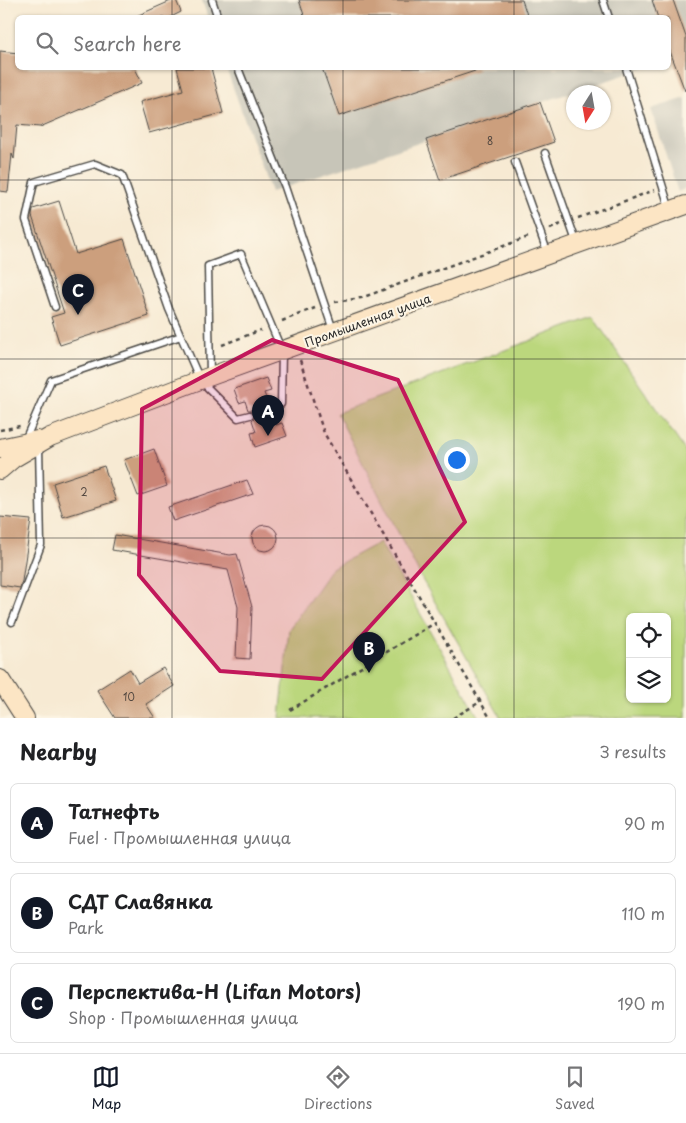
<!DOCTYPE html>
<html lang="en">
<head>
<meta charset="utf-8">
<style>
	body { margin:0; font-family:"Playpen Sans",sans-serif; background:#f2f2f2; color:#202124 }
	.controls { position:absolute; right:15px; bottom:15px; display:grid; overflow:hidden; border-radius:8px; box-shadow:0 1px 4px #0004 }
	.controls button { width:45px; height:45px; display:grid; place-items:center; padding:0; border:0; border-bottom:1px solid #e0e0e0; background:#fff; color:#202124; font:25px sans-serif }
	.compass { position:absolute; left:566px; top:85px; width:45px; height:45px; border-radius:50%; background:#fff; box-shadow:0 1px 4px #0004; rotate:191deg }
	.you { position:absolute; left:456px; top:459px; width:18px; height:18px; margin:-12px; border:4px solid #fff; border-radius:50%; background:#1a73e8; box-shadow:0 0 0 8px #1a73e833 }
	.badge { display:grid; place-items:center; width:32px; height:32px; border-radius:50%; background:#111827; color:#fff; font-size:16px; font-weight:700 }
	.pin { position:absolute; translate:-50% -41px; filter:drop-shadow(0 1px 2px #0008) }
	.pin::after { content:''; position:absolute; top:26px; width:18px; height:15px; background:inherit; clip-path:polygon(0 0,100% 0,50% 100%) }
	.list { margin:0; padding:0; list-style:none }
	h2 { display:flex; justify-content:space-between; align-items:center; height:65px; margin:0; padding:0 20px; font-size:21px }
	h2 small { font-size:16px; font-weight:400; color:#757577 }
	.list li { display:grid; grid-template-columns:32px 1fr auto; gap:15px; align-items:center; box-sizing:border-box; height:80px; margin:0 10px 10px; padding:0 10px; border:1px solid #e0e0e0; border-radius:8px }
	.list b { display:block; font-size:19px; white-space:nowrap }
	.list p { margin:0; font-size:16px; white-space:nowrap; color:#757577 }
	.list em { font-size:16px; font-style:normal; color:#757577 }
	.icon { flex:none; width:28px; height:28px; fill:none; stroke:currentColor; stroke-width:2; stroke-linecap:round; stroke-linejoin:round }
	.map { position:relative; flex:none; width:686px; height:718px; overflow:hidden }
	.search { position:absolute; background:#fff; box-shadow:0 1px 4px #0004; left:15px; right:15px; top:15px; height:55px; display:flex; align-items:center; gap:12px; box-sizing:border-box; padding:0 18px; border-radius:8px; color:#757577; font-size:19px }
	.sheet { height:335px; background:#fff }
	nav { display:flex; justify-content:space-around; align-items:center; box-sizing:border-box; height:70px; border-top:1px solid #e0e0e0; background:#fff; font-size:14px; color:#757577 }
	nav a { display:grid; justify-items:center; gap:2px }
	nav .on { color:#111827 }
	.map>svg:first-child { display:block }
	.industrial { fill:#c7c5b8 }
	.green { fill:#bbd77d; stroke:#738154; fill-rule:evenodd }
	.building { fill:#cc9f7d }
	.lines { fill:none; stroke-linecap:round; stroke-linejoin:round }
	.lane-casing { stroke:#4a4844; stroke-width:9 }
	.secondary-casing { stroke:#4a4844; stroke-width:20 }
	.path { stroke:#4a4844; stroke-width:2.5; stroke-dasharray:4 4; stroke-linecap:butt }
	.lane { stroke:#fff; stroke-width:6 }
	.secondary { stroke:#fce5c4; stroke-width:18 }
	.marked { fill:#c2185b; fill-opacity:0.2; stroke:#c2185b; stroke-width:4; stroke-linejoin:round }
	.grid { fill:none; stroke:#2b2b2b; stroke-width:1; stroke-opacity:0.55 }
	.labels { text-anchor:middle; stroke-width:4; stroke-linejoin:round; paint-order:stroke }
	.number-label { font-size:10px; fill:#534840 }
	.street-label { font-size:12px; fill:#2b2b2b; stroke:#fcf5e5 }
</style>
</head>
<body>
<div class="map">
<svg width="686" height="718" viewBox="0 0 686 718">
	<rect width="100%" height="100%" fill="#fcf5e5"/>
	<filter id="ink" filterUnits="userSpaceOnUse"><feTurbulence type="fractalNoise" baseFrequency=".02" numOctaves="2"/><feDisplacementMap in="SourceGraphic" scale="10" xChannelSelector="R" yChannelSelector="G"/><feConvolveMatrix kernelMatrix="1 2 1 2 8 2 1 2 1" color-interpolation-filters="sRGB"/></filter>
	<filter id="wash" filterUnits="userSpaceOnUse"><feTurbulence type="fractalNoise" baseFrequency=".0096" numOctaves="4" result="noise"/><feDisplacementMap in="SourceGraphic" scale="20" xChannelSelector="R" yChannelSelector="G"/><feGaussianBlur stdDeviation="1.12" result="paint"/><feColorMatrix in="noise" values="0 0 0 0 0 0 0 0 0 0 0 0 0 0 0 0 0 1.4 0 .05"/><feComposite in="paint" operator="in"/></filter>
	<g filter="url(#wash)">
		<rect width="100%" height="100%" fill="#f7ead3"/>
		<path class="industrial" d="M202 0H685L686 56 669 60 668 18H208Z
			M226 68H645L271 192Z
			M686 98V188L678 192 651 109Z"/>
		<path class="green" d="M593 317 686 452V718H501L423 581 337 413ZM630 617H667V699H630Z
			M380 542 479 718H280L289 629 332 568Z"/>
		<g id="blocks">
			<path class="building" d="M173 0H176L181 12 169 18H132Z
				M299 0H522L528 18H305Z
				M652 0H673L686 37V90L685 91 668 46V18H658Z
				M0 51 18 53V68H135L142 83 40 127 17 125 14 159 12 154 8 192 0 191Z
				M177 68H211L223 113 149 133 140 102 183 90Z
				M322 68H478V70L339 116Z
				M540 102 554 142 440 180 426 140Z
				M59 201 76 254 124 239 149 316 60 345 51 317 64 313 32 216 33 209Z
				M266 378 271 391 264 393 268 403 265 407 266 410 271 413 276 425 282 423 287 436 255 447 251 433 256 432 252 420 255 417V413L252 410H248L245 401 239 403 234 389Z
				M154 449 167 486 138 496 124 460Z
				M104 466 116 501 63 517 53 483Z
				M247 480 253 494 173 521 168 507Z
				M0 517 31 520 22 581 20 588 0 585Z
				M252 538a13 13 0 1 1 26 0a13 13 0 1 1-26 0Z
				M115 535 230 555 237 554 252 607 250 659 236 658 238 607 228 570 112 550Z
				M163 668 174 686 146 704 155 718H115L97 690 130 669 138 683Z"/>
		</g>
	</g>
	<g filter="url(#ink)">
		<use href="#blocks" fill-opacity="0" stroke="#4a4844" stroke-width="1"/>
		<g class="lines">
			<g class="lane-casing">
				<path id="lane" d="M212 0 218 18
					M603 0 609 18
					M238 68 285 187 333 330
					M626 68 670 210
					M545 153 577 244
					M515 162 548 254
					M55 307 26 220 34 182 95 164 122 175 169 309 200 380 238 418 250 415
					M210 376 208 266 241 254 282 351 281 404 270 408
					M25 440 51 380 181 336
					M12 622 41 545 39 446"/>
			</g>
			<g class="secondary-casing">
				<path id="secondary" d="M0 448 37 440
					M0 470 14 458 50 437 200 380 686 205
					M0 679 25 718"/>
			</g>
			<path class="path" d="M578 218 655 190
				M550 229 561 224
				M335 302 361 298 531 236
				M282 321 315 308
				M222 345 261 330
				M300 360 324 433 490 718
				M0 430 20 426
				M290 710 435 623
				M453 718 480 702"/>
			<use href="#lane" class="lane"/>
			<use href="#secondary" class="secondary"/>
		</g>
	</g>
	<path class="marked" d="M272 340 398 380 465 522 322 679 220 671 139 575 142 409Z"/>
	<path class="grid" d="M172 0V18M343 0V18M514 0V18M172 68V718M343 68V718M514 68V718M0 180H686M0 359H686M0 538H686"/>
	<g class="labels">
		<g class="number-label">
			<text x="490" y="145">8</text>
			<text x="84" y="496">2</text>
			<text x="129" y="701">10</text>
		</g>
		<g class="street-label">
			<text transform="translate(368 321) rotate(-20)" y="4">Промышленная улица</text>
		</g>
	</g>
</svg>
<div class="controls">
<button><svg class="icon" aria-label="locate" viewBox="0 0 24 24"><circle cx="12" cy="12" r="6"/><path d="M12 2v4M12 18v4M2 12h4M18 12h4"/></svg></button>
<button><svg class="icon" aria-label="layers" viewBox="0 0 24 24"><path d="M12 4l9 5-9 5-9-5zM3 14l9 5 9-5"/></svg></button>
</div>
<svg class="compass" viewBox="-18 -18 36 36"><path d="M0-13l5 13h-10z" fill="#e53935"/><path d="M0 13l5-13h-10z" fill="#757577"/></svg>
<div class="you"></div>
<div class="pin badge" style="left:268px;top:436px">A</div>
<div class="pin badge" style="left:369px;top:673px">B</div>
<div class="pin badge" style="left:78px;top:315px">C</div>
<div class="search"><svg class="icon" aria-label="search" viewBox="0 0 24 24"><circle cx="10" cy="10" r="6"/><path d="M15 15l6 6"/></svg>Search here</div>
</div>
<section class="sheet">
<h2>Nearby<small>3 results</small></h2>
<ul class="list">
<li><span class="badge">A</span><div><b>Татнефть</b><p>Fuel · Промышленная улица</p></div><em>90 m</em></li>
<li><span class="badge">B</span><div><b>СДТ Славянка</b><p>Park</p></div><em>110 m</em></li>
<li><span class="badge">C</span><div><b>Перспектива-Н (Lifan Motors)</b><p>Shop · Промышленная улица</p></div><em>190 m</em></li>
</ul>
</section>
<nav>
<a class="on"><svg class="icon" aria-label="map" viewBox="0 0 24 24"><path d="M3 6l6-2 6 2 6-2v14l-6 2-6-2-6 2zM9 4v14M15 6v14"/></svg>Map</a>
<a><svg class="icon" aria-label="directions" viewBox="0 0 24 24"><path d="M12 3l9 9-9 9-9-9zM9 14v-3h6M13 9l2 2-2 2"/></svg>Directions</a>
<a><svg class="icon" aria-label="saved" viewBox="0 0 24 24"><path d="M7 4h10v16l-5-4-5 4z"/></svg>Saved</a>
</nav>
</body>
</html>
